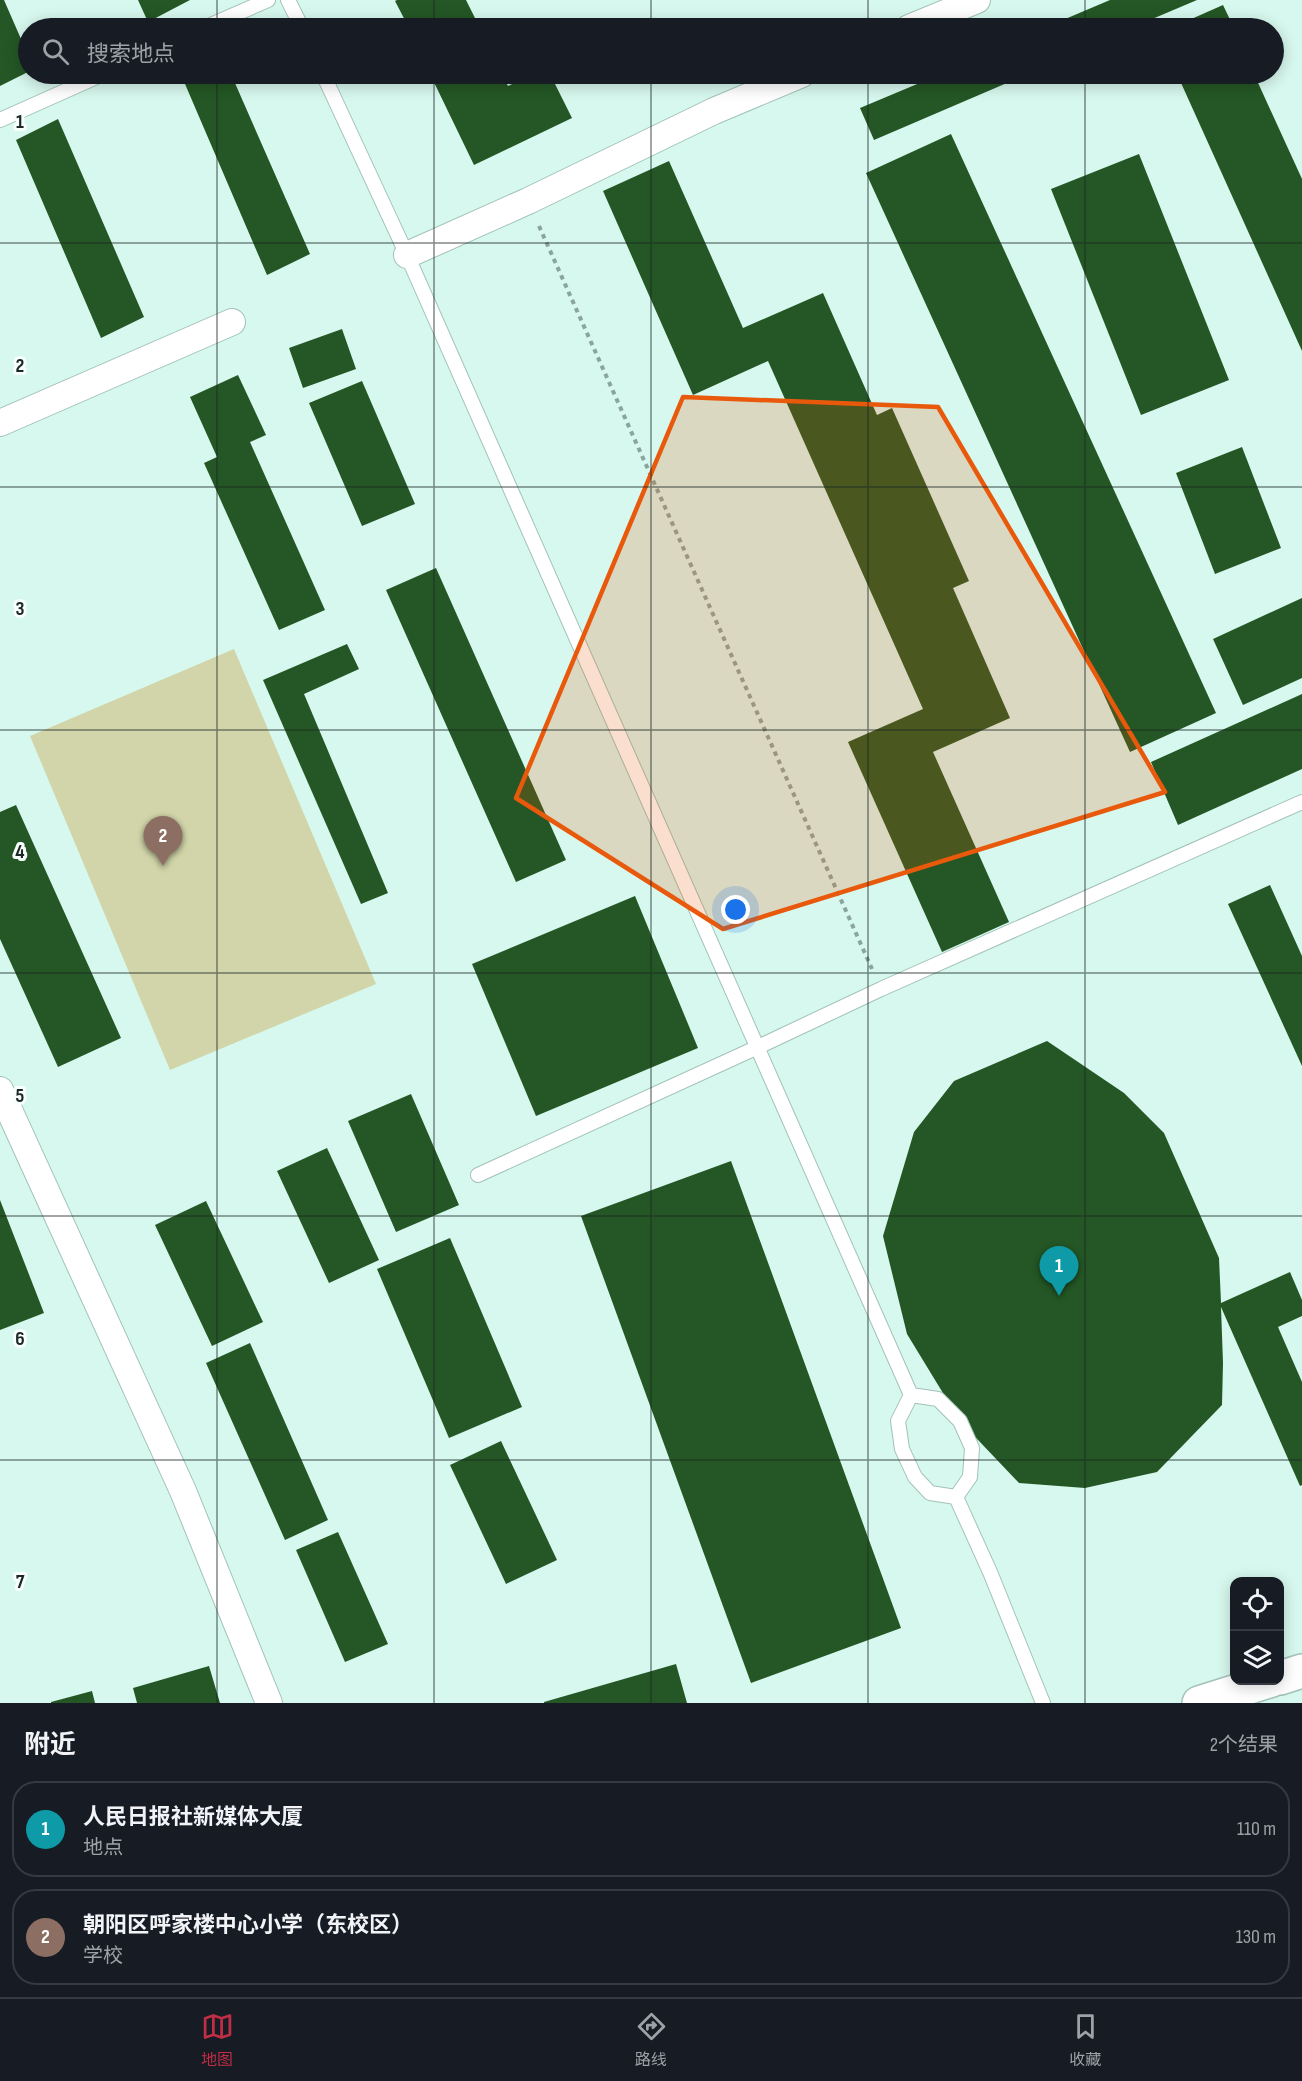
<!DOCTYPE html>
<html lang="zh">
<head>
<meta charset="utf-8">
<style>
	body { margin:0; font-family:"Sofia Sans Condensed","Noto Sans SC",sans-serif; background:#20242c; color:#f1f3f6 }
	.controls { position:absolute; right:18px; bottom:18px; display:grid; overflow:hidden; border-radius:12px; box-shadow:0 3px 15px #0003 }
	.controls button { width:54px; height:54px; display:grid; place-items:center; padding:0; border:0; border-bottom:2px solid #363941; background:#171b24; color:#f1f3f6; font:30px sans-serif }
	.you { position:absolute; left:736px; top:910px; width:21px; height:21px; margin:-15px; border:4px solid #fff; border-radius:50%; background:#1a73e8; box-shadow:0 0 0 9px #1a73e833 }
	.badge { display:grid; place-items:center; width:39px; height:39px; border-radius:50%; background:#bf2e44; color:#fff; font-size:20px; font-weight:700 }
	.pin { position:absolute; translate:-50% -50px; filter:drop-shadow(0 2px 3px #0008) }
	.pin::after { content:''; position:absolute; top:32px; width:21px; height:18px; background:inherit; clip-path:polygon(0 0,100% 0,50% 100%) }
	.list { margin:0; padding:0; list-style:none }
	h2 { display:flex; justify-content:space-between; align-items:center; height:78px; margin:0; padding:0 24px; font-size:26px }
	h2 small { font-size:20px; font-weight:400; color:#9ea1a6 }
	.list li { display:grid; grid-template-columns:39px 1fr auto; gap:18px; align-items:center; box-sizing:border-box; height:96px; margin:0 12px 12px; padding:0 12px; border:2px solid #363941; border-radius:24px }
	.list b { display:block; font-size:22px; white-space:nowrap }
	.list p { margin:0; font-size:20px; white-space:nowrap; color:#9ea1a6 }
	.list em { font-size:20px; font-style:normal; color:#9ea1a6 }
	.icon { flex:none; width:33px; height:33px; fill:none; stroke:currentColor; stroke-width:2; stroke-linecap:round; stroke-linejoin:round }
	.map { position:relative; flex:none; width:1302px; height:1703px; overflow:hidden }
	.search { position:absolute; background:#171b24; box-shadow:0 3px 15px #0003; left:18px; right:18px; top:18px; height:66px; display:flex; align-items:center; gap:15px; box-sizing:border-box; padding:0 21px; border-radius:33px; color:#9ea1a6; font-size:22px }
	.sheet { height:294px; background:#171b24 }
	nav { display:flex; justify-content:space-around; align-items:center; box-sizing:border-box; height:84px; border-top:2px solid #363941; background:#171b24; font-size:16px; color:#9ea1a6 }
	nav a { display:grid; justify-items:center; gap:3px }
	nav .on { color:#bf2e44 }
	.map>svg:first-child { display:block }
	.green { fill:#d1d5a9 }
	.building { fill:#245725 }
	.lines { fill:none; stroke-linecap:round; stroke-linejoin:round }
	.lane-casing { stroke:#a2c2b8; stroke-width:16 }
	.street-casing { stroke:#a2c2b8; stroke-width:28 }
	.secondary-casing { stroke:#a2c2b8; stroke-width:36 }
	.path { stroke:#8ba49d; stroke-width:4; stroke-dasharray:4.5 4.5; stroke-linecap:butt }
	.lane { stroke:#fff; stroke-width:14 }
	.street { stroke:#fff; stroke-width:26 }
	.secondary { stroke:#fff; stroke-width:33 }
	.marked { fill:#e8590c; fill-opacity:0.2; stroke:#e8590c; stroke-width:4.5; stroke-linejoin:round }
	.grid { fill:none; stroke:#1c2825; stroke-width:1.5; stroke-opacity:0.55 }
	.grid-label { font-size:20px; text-anchor:middle; font-weight:bold; fill:#1c2825; stroke:#f8fefc; stroke-width:6; stroke-linejoin:round; paint-order:stroke }
</style>
</head>
<body>
<div class="map">
<svg width="1302" height="1703" viewBox="0 0 1302 1703">
	<rect width="100%" height="100%" fill="#d7f8ee"/>
	<path class="green" d="M234 649 376 984 170 1070 30 736Z"/>
	<path class="building" d="M0 0H4L28 55V72L0 86Z
		M138 0H190L148 22Z
		M397 0H466L480 28H409L395 1Z
		M1110 0H1197L1131 28H1044Z
		M1223 5 1234 28H1171Z
		M189 74H231L310 254 267 275 182 77Z
		M430 74H502L508 86 533 74H550L572 118 474 165Z
		M941 74H1028L874 140 860 108Z
		M1177 74H1254L1302 179V351Z
		M58 119 144 317 101 338 16 140Z
		M951 134 1216 713 1130 752 866 173Z
		M1139 154 1229 380 1141 415 1051 189Z
		M669 161 743 328 823 293 877 415 892 408 969 581 953 588 1010 718 933 752 1009 922 942 952 848 742 923 709 768 361 693 395 603 191Z
		M342 329 356 369 303 388 289 348Z
		M238 375 266 435 250 442 325 610 279 630 204 463 217 457 190 397Z
		M362 381 415 504 362 526 309 403Z
		M1242 447 1281 548 1215 574 1176 473Z
		M436 568 566 860 516 882 386 590Z
		M1302 598V678L1243 705 1213 639Z
		M347 644 359 669 304 694 388 893 361 904 263 680Z
		M1302 694V769L1178 825 1151 762Z
		M16 805 121 1038 58 1067 0 939V812Z
		M1270 885 1302 956V1066L1228 904Z
		M635 896 698 1048 536 1116 472 964Z
		M1047 1041 1124 1093 1164 1133 1219 1258 1221 1303 1290 1272 1302 1300V1316L1278 1327 1302 1382V1485L1300 1486 1221 1307 1223 1363 1222 1405 1157 1472 1085 1488 1019 1483 960 1421 907 1334 883 1236 914 1132 954 1081Z
		M411 1094 459 1205 396 1232 348 1121Z
		M327 1148 379 1260 329 1283 277 1171Z
		M731 1161 901 1628 751 1683 581 1216Z
		M0 1200 44 1313 0 1330Z
		M206 1201 263 1322 212 1346 155 1225Z
		M450 1238 522 1407 449 1438 377 1269Z
		M250 1343 328 1520 285 1540 206 1363Z
		M501 1441 557 1560 506 1584 450 1465Z
		M338 1532 388 1644 345 1662 296 1550Z
		M676 1664 687 1703H544V1702Z
		M209 1666 220 1703H137L133 1688Z
		M92 1691 95 1703H51V1702Z"/>
	<g class="lines">
		<g class="lane-casing">
			<path id="lane" d="M288 0 302 28
				M204 28 268 0
				M323 74 407 255 911 1395
				M0 120 103 74
				M478 1175 758 1047 881 989 1302 802
				M911 1395 938 1399 960 1421 972 1448 970 1477 956 1497 930 1493 915 1477 902 1449 898 1421Z
				M956 1497 990 1572 1043 1703"/>
		</g>
		<g class="street-casing">
			<path id="street" d="M909 28 977 0
				M407 255 528 201 714 111 802 74
				M0 423 232 322
				M0 1090 183 1491 269 1703"/>
		</g>
		<g class="secondary-casing">
			<path id="secondary" d="M1280 1678 1302 1671
				M1199 1703 1272 1680"/>
		</g>
		<path class="path" d="M539 226 872 969"/>
		<use href="#lane" class="lane"/>
		<use href="#street" class="street"/>
		<use href="#secondary" class="secondary"/>
	</g>
	<path class="marked" d="M683 397 938 407 1165 792 723 929 516 798Z"/>
	<path class="grid" d="M217 0V28M434 0V28M651 0V28M868 0V28M1085 0V28M217 74V1703M434 74V1703M651 74V1703M868 74V1703M1085 74V1703M0 243H1302M0 487H1302M0 730H1302M0 973H1302M0 1216H1302M0 1460H1302"/>
	<g class="grid-label">
		<text x="20" y="128">1</text>
		<text x="20" y="372">2</text>
		<text x="20" y="615">3</text>
		<text x="20" y="858">4</text>
		<text x="20" y="1102">5</text>
		<text x="20" y="1345">6</text>
		<text x="20" y="1588">7</text>
	</g>
</svg>
<div class="controls">
<button><svg class="icon" aria-label="locate" viewBox="0 0 24 24"><circle cx="12" cy="12" r="6"/><path d="M12 2v4M12 18v4M2 12h4M18 12h4"/></svg></button>
<button><svg class="icon" aria-label="layers" viewBox="0 0 24 24"><path d="M12 4l9 5-9 5-9-5zM3 14l9 5 9-5"/></svg></button>
</div>
<div class="you"></div>
<div class="pin badge" style="left:1059px;top:1296px;background:#0f9aa8">1</div>
<div class="pin badge" style="left:163px;top:866px;background:#8d6e63">2</div>
<div class="search"><svg class="icon" aria-label="search" viewBox="0 0 24 24"><circle cx="10" cy="10" r="6"/><path d="M15 15l6 6"/></svg>搜索地点</div>
</div>
<section class="sheet">
<h2>附近<small>2个结果</small></h2>
<ul class="list">
<li><span class="badge" style="background:#0f9aa8">1</span><div><b>人民日报社新媒体大厦</b><p>地点</p></div><em>110 m</em></li>
<li><span class="badge" style="background:#8d6e63">2</span><div><b>朝阳区呼家楼中心小学（东校区）</b><p>学校</p></div><em>130 m</em></li>
</ul>
</section>
<nav>
<a class="on"><svg class="icon" aria-label="map" viewBox="0 0 24 24"><path d="M3 6l6-2 6 2 6-2v14l-6 2-6-2-6 2zM9 4v14M15 6v14"/></svg>地图</a>
<a><svg class="icon" aria-label="directions" viewBox="0 0 24 24"><path d="M12 3l9 9-9 9-9-9zM9 14v-3h6M13 9l2 2-2 2"/></svg>路线</a>
<a><svg class="icon" aria-label="saved" viewBox="0 0 24 24"><path d="M7 4h10v16l-5-4-5 4z"/></svg>收藏</a>
</nav>
</body>
</html>
